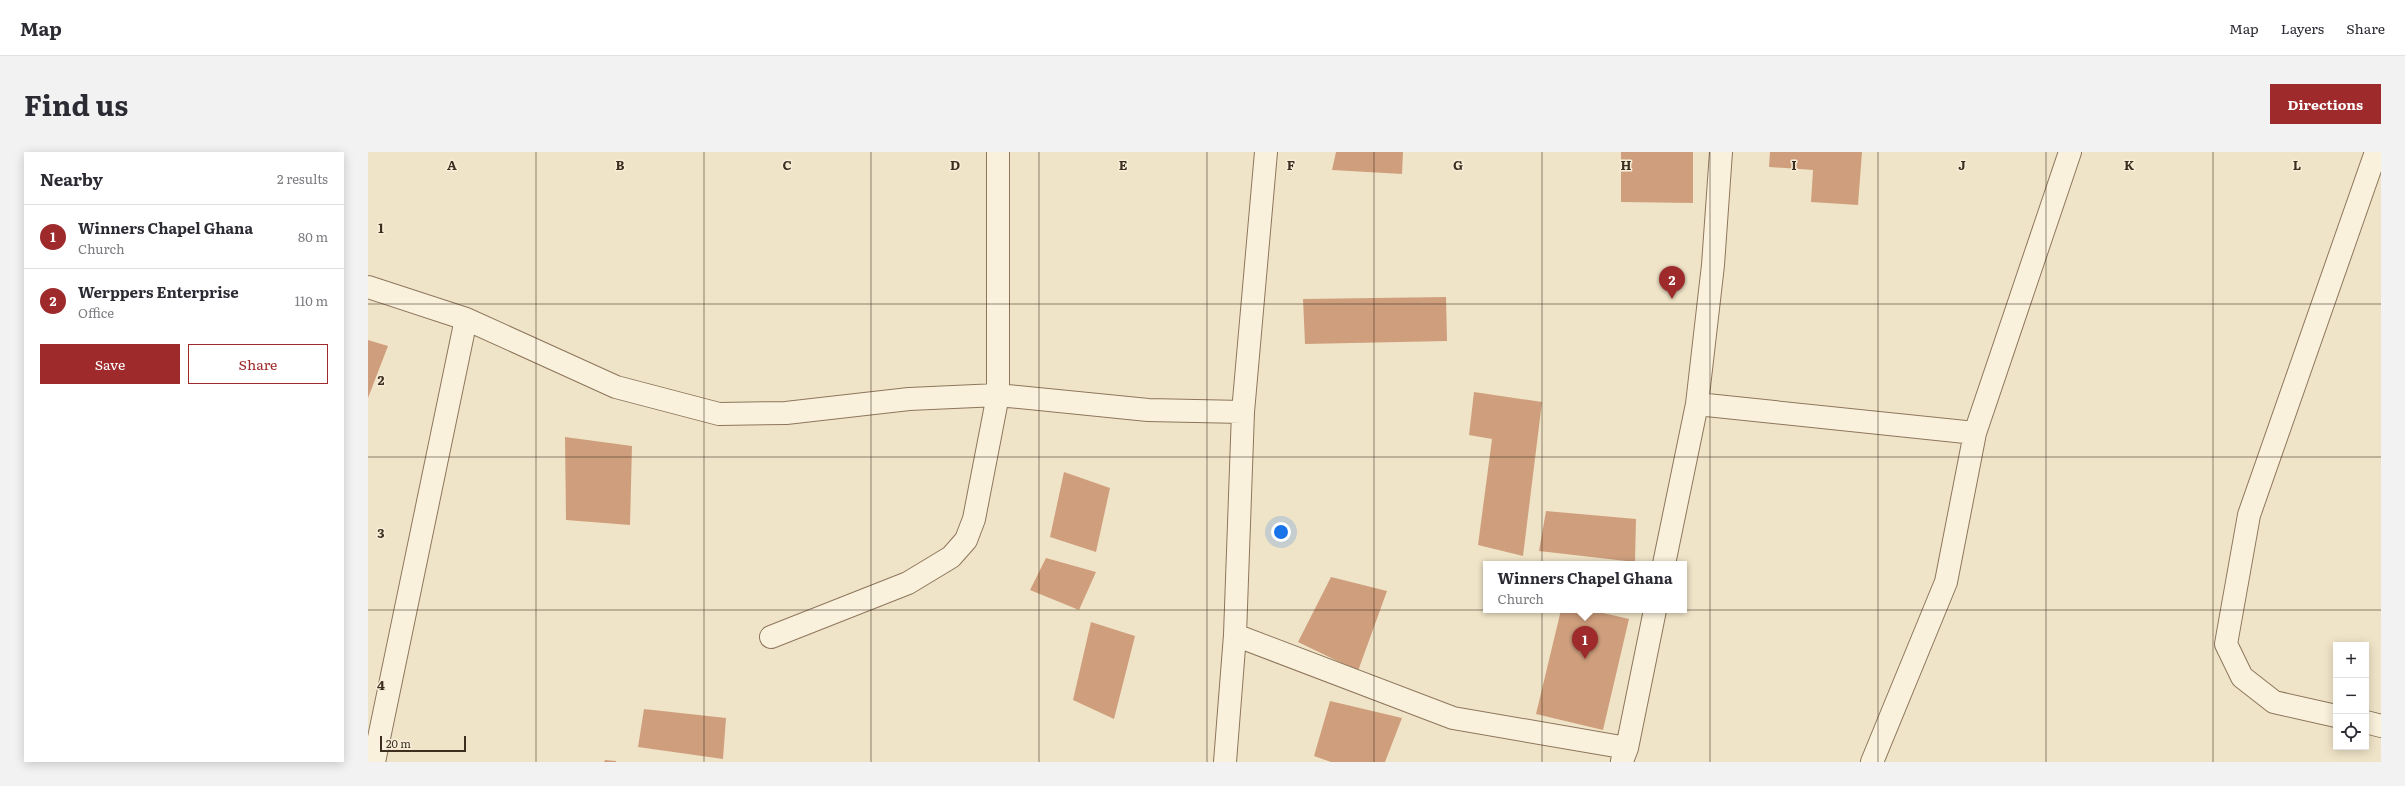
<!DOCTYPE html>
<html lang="en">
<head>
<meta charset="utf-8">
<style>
	body { margin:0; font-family:Literata,serif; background:#f2f2f3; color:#2b2b33 }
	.controls { position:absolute; right:12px; bottom:12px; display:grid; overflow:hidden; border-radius:0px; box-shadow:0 2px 10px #0003 }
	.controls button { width:36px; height:36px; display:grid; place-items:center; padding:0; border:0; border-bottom:1px solid #e1e1e2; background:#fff; color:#2b2b33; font:20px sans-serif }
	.scale { position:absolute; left:12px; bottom:10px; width:86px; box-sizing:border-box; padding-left:4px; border:2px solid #3d2e20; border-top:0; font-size:11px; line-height:14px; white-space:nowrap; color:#3d2e20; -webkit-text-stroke:3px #f7eed8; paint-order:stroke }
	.you { position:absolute; left:913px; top:380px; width:14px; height:14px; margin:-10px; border:3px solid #fff; border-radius:50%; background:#1a73e8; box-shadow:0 0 0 6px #1a73e833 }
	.badge { display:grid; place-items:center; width:26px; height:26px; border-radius:50%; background:#9e2a2b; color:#fff; font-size:13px; font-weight:700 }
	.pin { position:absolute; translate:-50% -33px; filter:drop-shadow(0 1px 2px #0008) }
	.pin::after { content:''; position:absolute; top:21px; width:14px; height:12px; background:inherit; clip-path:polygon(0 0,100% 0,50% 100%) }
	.popup { position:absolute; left:1115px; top:409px; width:204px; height:52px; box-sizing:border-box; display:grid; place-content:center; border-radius:0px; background:#fff; filter:drop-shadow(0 1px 3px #0005); font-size:13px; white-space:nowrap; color:#7c7c81 }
	.popup b { font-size:15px; color:#2b2b33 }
	.popup::after { content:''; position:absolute; left:50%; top:100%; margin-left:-8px; border:8px solid transparent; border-top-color:#fff }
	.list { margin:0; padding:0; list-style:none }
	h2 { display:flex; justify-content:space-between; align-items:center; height:52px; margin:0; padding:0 16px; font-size:17px }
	h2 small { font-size:13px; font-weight:400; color:#7c7c81 }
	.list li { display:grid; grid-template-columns:26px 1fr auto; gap:12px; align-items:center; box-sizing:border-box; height:64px; padding:0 16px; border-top:1px solid #e1e1e2 }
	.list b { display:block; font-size:15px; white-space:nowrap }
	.list p { margin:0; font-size:13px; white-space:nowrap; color:#7c7c81 }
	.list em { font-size:13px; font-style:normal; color:#7c7c81 }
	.actions { display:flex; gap:8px; padding:12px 16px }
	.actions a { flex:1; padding:9px 0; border:1px solid #9e2a2b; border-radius:0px; text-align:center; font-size:14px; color:#9e2a2b }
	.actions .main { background:#9e2a2b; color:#fff }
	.icon { flex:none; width:22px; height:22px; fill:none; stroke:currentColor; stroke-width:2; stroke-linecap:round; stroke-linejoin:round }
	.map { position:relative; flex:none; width:2013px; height:610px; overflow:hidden; border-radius:0px }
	header { display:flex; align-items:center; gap:24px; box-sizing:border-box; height:56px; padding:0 20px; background:#fff; border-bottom:1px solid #e1e1e2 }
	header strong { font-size:19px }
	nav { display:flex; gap:22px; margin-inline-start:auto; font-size:14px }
	.intro { display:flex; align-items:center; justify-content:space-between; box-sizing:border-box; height:96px; padding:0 24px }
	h1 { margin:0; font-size:28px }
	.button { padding:10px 18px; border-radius:0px; background:#9e2a2b; color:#fff; font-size:14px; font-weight:700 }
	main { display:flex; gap:24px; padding:0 24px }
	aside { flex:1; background:#fff; border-radius:0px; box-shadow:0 2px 10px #0003 }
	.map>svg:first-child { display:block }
	.building { fill:#cf9f7d }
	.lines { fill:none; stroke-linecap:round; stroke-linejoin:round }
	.minor-casing { stroke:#8d765c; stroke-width:24 }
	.minor { stroke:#faf1dc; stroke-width:22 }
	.grid { fill:none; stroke:#3d2e20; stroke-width:1; stroke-opacity:0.55 }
	.grid-label { font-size:13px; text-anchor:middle; font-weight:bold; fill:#3d2e20; stroke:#f7eed8; stroke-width:3; stroke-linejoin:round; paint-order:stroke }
</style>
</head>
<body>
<header>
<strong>Map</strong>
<nav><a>Map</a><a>Layers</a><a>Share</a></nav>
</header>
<div class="intro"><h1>Find us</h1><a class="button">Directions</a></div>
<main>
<aside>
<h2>Nearby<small>2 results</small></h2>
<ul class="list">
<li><span class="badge">1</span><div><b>Winners Chapel Ghana</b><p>Church</p></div><em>80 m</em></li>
<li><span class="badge">2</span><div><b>Werppers Enterprise</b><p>Office</p></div><em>110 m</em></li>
</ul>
<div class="actions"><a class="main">Save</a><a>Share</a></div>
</aside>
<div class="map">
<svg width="2013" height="610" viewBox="0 0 2013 610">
	<rect width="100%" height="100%" fill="#f0e4c8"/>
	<path class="building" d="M968 0H1035L1034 22 964 18Z
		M1253 0H1325V51L1253 50Z
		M1402 0H1494L1490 53 1443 50 1445 18 1401 15Z
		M1078 145 1079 189 937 192 935 147Z
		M0 188 20 194 0 246Z
		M1106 240 1174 250 1155 404 1110 393 1124 287 1101 283Z
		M197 285 264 294 262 373 198 368Z
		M696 320 742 336 728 400 682 385Z
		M1178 359 1268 367 1267 410 1171 399Z
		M678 406 728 420 711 458 662 438Z
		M963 425 1019 439 990 519 930 490Z
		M1193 458H1222L1261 467 1235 578 1168 562Z
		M723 470 767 484 746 567 705 548Z
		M962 549 1034 566 1017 610H963L946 604Z
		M276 557 358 566 355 607 270 595Z
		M237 608 248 609V610H236Z"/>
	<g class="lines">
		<g class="minor-casing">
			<path id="minor" d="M0 135 98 167 248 235 351 262 418 261 541 247 630 243 780 258 875 260
				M1329 252 1607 281
				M1296 412 1329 252 1345 113 1353 0
				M867 483 1085 566 1259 596
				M403 485 540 431 583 405 598 388 606 367 630 243V0
				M1968 564 1906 550 1874 525 1858 492 1881 363 2008 0
				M1998 570 2013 574
				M1254 609 1259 596 1287 458
				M6 610 98 167
				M857 610 867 483 875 260 898 0
				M1504 610 1578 430 1607 281 1702 0"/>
		</g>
		<use href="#minor" class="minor"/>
	</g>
	<path class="grid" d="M168 0V610M336 0V610M503 0V610M671 0V610M839 0V610M1006 0V610M1174 0V610M1342 0V610M1510 0V610M1678 0V610M1845 0V610M0 152H2013M0 305H2013M0 458H2013"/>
	<g class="grid-label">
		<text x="84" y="18">A</text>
		<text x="252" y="18">B</text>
		<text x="419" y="18">C</text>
		<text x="587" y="18">D</text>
		<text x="755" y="18">E</text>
		<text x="923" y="18">F</text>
		<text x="1090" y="18">G</text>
		<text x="1258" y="18">H</text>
		<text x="1426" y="18">I</text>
		<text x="1594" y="18">J</text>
		<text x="1761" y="18">K</text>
		<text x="1929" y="18">L</text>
		<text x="13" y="81">1</text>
		<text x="13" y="233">2</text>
		<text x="13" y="386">3</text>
		<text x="13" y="538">4</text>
	</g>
</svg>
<div class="controls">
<button>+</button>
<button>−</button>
<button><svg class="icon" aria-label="locate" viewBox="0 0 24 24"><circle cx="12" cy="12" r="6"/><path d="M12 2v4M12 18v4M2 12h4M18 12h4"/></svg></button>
</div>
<div class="scale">20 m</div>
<div class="you"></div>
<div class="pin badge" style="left:1217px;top:507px">1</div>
<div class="popup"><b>Winners Chapel Ghana</b>Church</div>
<div class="pin badge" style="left:1304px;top:147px">2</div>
</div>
</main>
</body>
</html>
